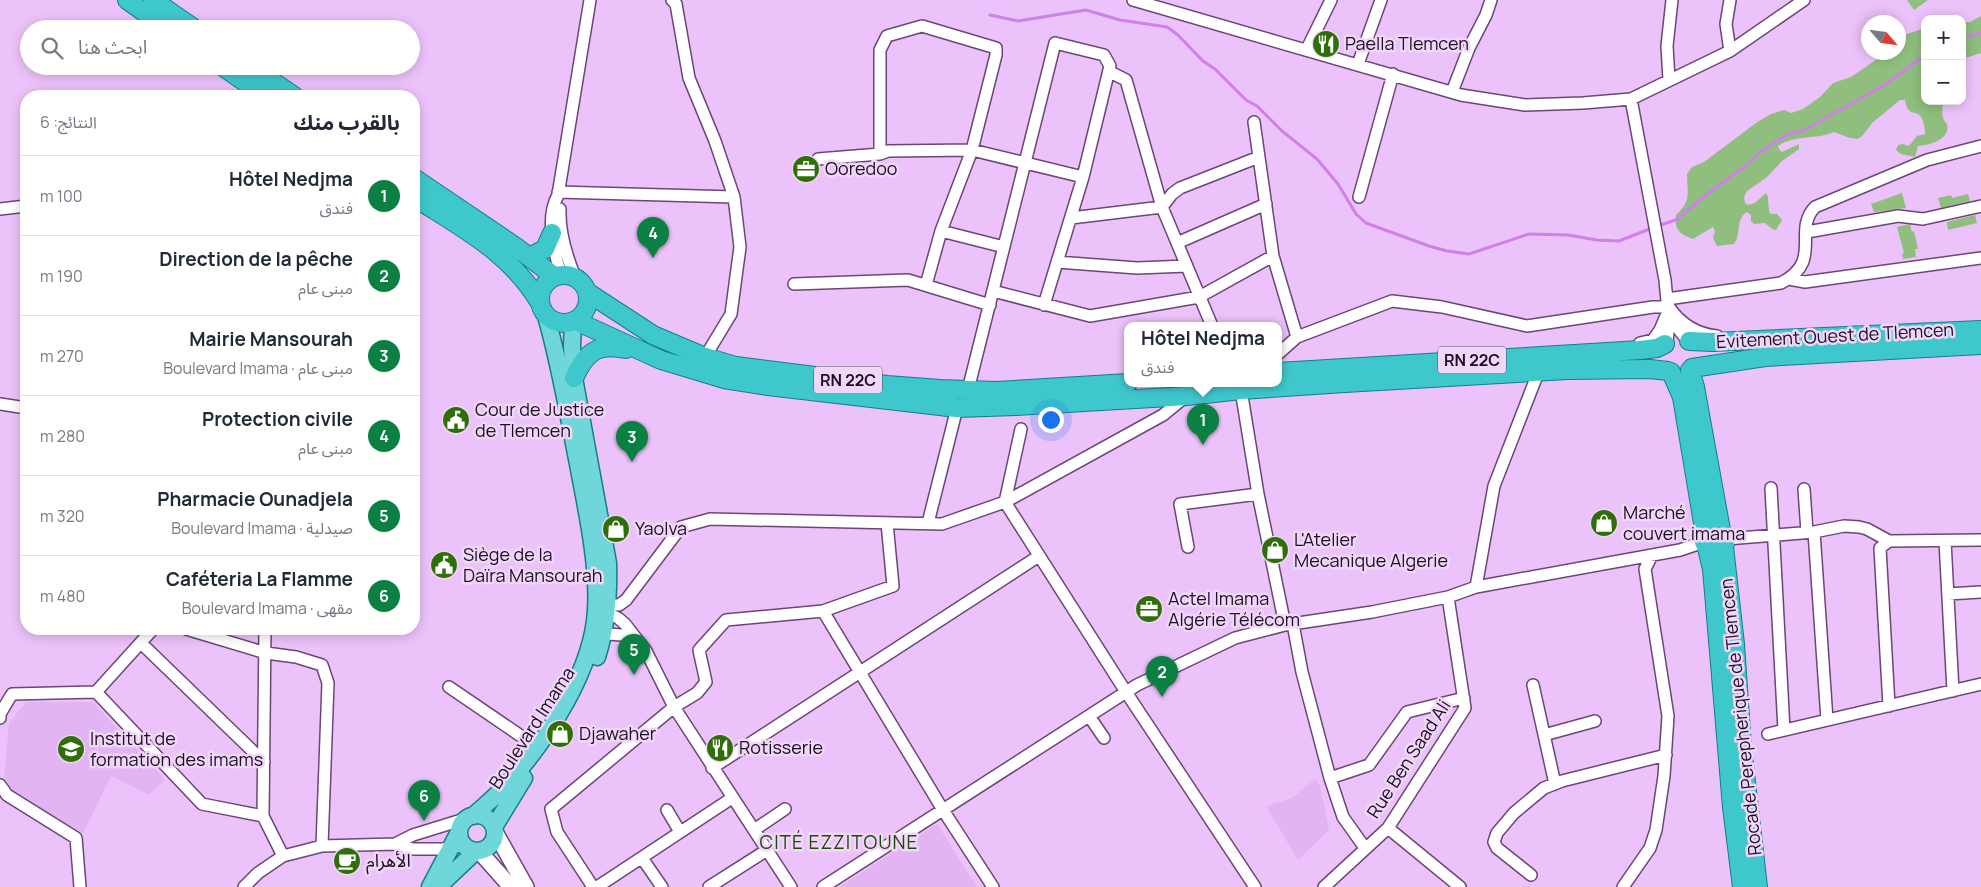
<!DOCTYPE html>
<html lang="ar">
<head>
<meta charset="utf-8">
<style>
	body { margin:0; font-family:Manrope,"Noto Sans Arabic",sans-serif; background:#f2f2f3; color:#1f2937; direction:rtl }
	.controls { position:absolute; right:15px; top:15px; display:grid; overflow:hidden; border-radius:10px; box-shadow:0 2px 12px #0003 }
	.controls button { width:45px; height:45px; display:grid; place-items:center; padding:0; border:0; border-bottom:1px solid #e0e1e3; background:#fff; color:#1f2937; font:25px sans-serif }
	.compass { position:absolute; left:1861px; top:15px; width:45px; height:45px; border-radius:50%; background:#fff; box-shadow:0 2px 12px #0003; rotate:118deg }
	.you { position:absolute; left:1050px; top:419px; width:18px; height:18px; margin:-12px; border:4px solid #fff; border-radius:50%; background:#1a73e8; box-shadow:0 0 0 8px #1a73e833 }
	.badge { display:grid; place-items:center; width:32px; height:32px; border-radius:50%; background:#0b8043; color:#fff; font-size:16px; font-weight:700 }
	.pin { position:absolute; translate:-50% -41px; filter:drop-shadow(0 1px 2px #0008) }
	.pin::after { content:''; position:absolute; top:26px; width:18px; height:15px; background:inherit; clip-path:polygon(0 0,100% 0,50% 100%) }
	.popup { position:absolute; left:1124px; top:322px; width:158px; height:65px; box-sizing:border-box; display:grid; place-content:center; border-radius:10px; background:#fff; filter:drop-shadow(0 1px 4px #0005); font-size:16px; white-space:nowrap; color:#747a83 }
	.popup b { font-size:19px; color:#1f2937 }
	.popup::after { content:''; position:absolute; left:50%; top:100%; margin-left:-10px; border:10px solid transparent; border-top-color:#fff }
	.list { margin:0; padding:0; list-style:none }
	h2 { display:flex; justify-content:space-between; align-items:center; height:65px; margin:0; padding:0 20px; font-size:21px }
	h2 small { font-size:16px; font-weight:400; color:#747a83 }
	.list li { display:grid; grid-template-columns:32px 1fr auto; gap:15px; align-items:center; box-sizing:border-box; height:80px; padding:0 20px; border-top:1px solid #e0e1e3 }
	.list b { display:block; font-size:19px; white-space:nowrap }
	.list p { margin:0; font-size:16px; white-space:nowrap; color:#747a83 }
	.list em { font-size:16px; font-style:normal; color:#747a83 }
	.icon { flex:none; width:28px; height:28px; fill:none; stroke:currentColor; stroke-width:2; stroke-linecap:round; stroke-linejoin:round }
	.map { position:relative; flex:none; width:1981px; height:887px; overflow:hidden; direction:ltr }
	.search { position:absolute; background:#fff; box-shadow:0 2px 12px #0003; left:20px; top:20px; width:400px; height:55px; display:flex; align-items:center; gap:12px; box-sizing:border-box; padding:0 18px; border-radius:28px; color:#747a83; font-size:19px }
	.panel { position:absolute; background:#fff; box-shadow:0 2px 12px #0003; left:20px; top:90px; width:400px; height:545px; border-radius:20px; direction:rtl }
	.map>svg:first-child { display:block }
	.built { fill:#e3b4f2 }
	.green { fill:#8fbe7e }
	.lines { fill:none; stroke-linecap:round; stroke-linejoin:round }
	.stream { stroke:#cf81e7; stroke-width:3 }
	.minor-casing { stroke:#6b4677; stroke-width:14 }
	.secondary-casing { stroke:#6b4677; stroke-width:18 }
	.primary-casing { stroke:#147e89; stroke-width:19 }
	.trunk-casing { stroke:#147e89; stroke-width:20 }
	.minor { stroke:#fff; stroke-width:11 }
	.secondary { stroke:#fff; stroke-width:15 }
	.primary { stroke:#6fd6d9; stroke-width:16 }
	.trunk { stroke:#3fc8cc; stroke-width:18 }
	.labels { text-anchor:middle; stroke-width:5; stroke-linejoin:round; paint-order:stroke }
	.shield { fill:#f0d6f8; stroke:#5c4a62; stroke-width:1 }
	.shield-label { font-size:16px; font-weight:bold; fill:#1d0e22 }
	.poi-label { font-size:18px; fill:#1d0e22; stroke:#f0d6f8; text-anchor:start }
	.street-label { font-size:18px; fill:#1d0e22; stroke:#f0d6f8 }
	.neighbourhood-label { font-size:19px; letter-spacing:1px; fill:#1f480b; stroke:#f0d6f8 }
</style>
</head>
<body>
<div class="map">
<svg width="1981" height="887" viewBox="0 0 1981 887">
	<rect width="100%" height="100%" fill="#ecc2fa"/>
	<path class="built" d="M26 702H93L165 780 149 795 111 776 83 833 13 792 4 777 9 723Z
		M1315 779 1320 786 1329 830 1298 860 1266 806 1292 798Z
		M937 824 977 887H839Z"/>
	<path class="green" d="M1907 0H1928L1914 10Z
		M1981 16V53L1962 59V22H1970Z
		M1925 28V101H1943C1943 106 1941 113 1943 117 1943 120 1946 122 1947 124 1951 140 1929 145 1918 146L1915 157 1901 154 1896 150 1898 145 1903 144 1909 146 1917 136 1925 134C1925 130 1924 121 1921 117 1916 109 1908 118 1905 100H1900L1872 123 1863 135 1858 139 1850 138 1834 132C1816 140 1796 134 1778 146L1779 149 1782 152 1799 144V149L1782 161 1766 178 1747 191 1744 197 1745 203 1748 205 1755 203 1766 193 1768 197 1769 212 1771 214H1777L1782 220 1776 230 1772 229 1765 223 1754 224 1751 221V215L1747 212C1735 219 1742 233 1734 244L1717 246 1713 238 1715 231 1713 227 1693 239C1679 234 1674 229 1676 215 1692 200 1687 193 1687 174L1692 167 1704 162 1756 123 1771 114 1784 110 1791 113 1803 109 1820 97 1833 83 1851 77 1886 53 1898 52 1899 41 1907 34Z
		M1902 193 1906 208 1874 212 1871 204Z
		M1968 194 1970 201 1941 208 1938 198 1951 195 1952 198Z
		M1975 215 1977 223 1948 230 1947 222Z
		M1910 224 1912 232 1914 231 1918 249H1915L1916 257 1903 259 1902 254 1904 253 1897 227Z"/>
	<g class="lines">
		<path class="stream" d="M990 15 1018 21 1086 10 1120 20 1167 27 1178 35 1203 61 1215 69 1246 100 1257 106 1282 131 1317 159 1338 184 1356 214 1366 223 1429 246 1447 251 1469 254 1529 234 1568 235 1597 240 1619 241 1652 228
			M1962 38 1981 33
			M1658 226 1678 219 1707 194 1744 167 1759 153 1786 135 1804 130 1883 86 1925 55"/>
		<g class="minor-casing">
			<path id="minor" d="M672 0 676 4 689 78 715 141 734 197 740 247 731 314 705 357
				M1133 0 1461 95 1525 105 1583 103 1631 99 1730 51 1804 0
				M1307 49 1331 0
				M1730 51 1726 24 1730 0
				M1358 64 1381 0
				M1110 72 1126 80 1162 207 1212 326
				M1669 80 1667 46 1672 0
				M1452 92 1469 48 1486 15 1491 0
				M1631 99 1665 280 1669 322 1667 342
				M1254 122 1273 256 1297 337 1278 354
				M880 154V50L887 36 922 26 996 48V55L972 150 941 231 926 285
				M818 159 880 154 888 151 972 150 1083 177
				M558 192 734 197
				M1359 197 1393 74
				M0 209 26 206
				M560 209C559 232 566 255 575 277
				M1071 218 1162 207 1172 194 1180 188 1259 157
				M941 231 1004 247
				M1807 232 1898 216 1923 219 1981 206
				M1177 243 1266 204
				M1057 262 1137 268 1187 266
				M561 275C554 251 545 218 558 195L590 0
				M1789 279 1805 282 1981 258
				M794 284 908 280 990 305
				M993 291 1090 316 1199 297 1273 256
				M1667 299 1781 283C1824 261 1792 231 1815 207L1927 160 1981 146
				M1669 307C1680 323 1696 334 1717 336
				M1672 316 1676 326 1687 340
				M1297 337 1392 301 1442 307 1527 326 1653 307H1669
				M1640 343 1653 340 1660 330 1666 316
				M968 390 1055 43 1104 55 1110 66 1083 177 1044 305
				M1241 390 1258 494 1285 625
				M1185 397 1163 415 1005 502 1126 692 1255 887
				M0 404 26 408
				M1771 488 1784 730
				M1804 489 1807 532
				M928 523 957 408
				M1814 532 1827 720
				M1726 539 1814 532 1844 526 1859 527 1867 529 1889 541 1981 540
				M1889 541 1880 548 1889 706
				M1945 541 1953 691
				M1188 547 1180 504 1258 494
				M1476 587 1494 486 1538 373
				M1948 594 1981 592
				M607 605H619L626 600 681 527 710 519 942 524 1005 502 1021 429
				M602 611 618 618 625 624 646 651 674 707 791 887
				M823 611 893 586 887 523
				M1293 624 1302 672 1330 778
				M186 629 266 653 296 657 322 665 328 683 322 846
				M596 633 634 636
				M141 643 264 762
				M1533 685 1555 784
				M449 687 537 747
				M96 692 153 629
				M1089 716 1104 738
				M0 718V714L12 694 96 692 202 804 263 816 283 856
				M1768 734 1981 684
				M1544 735 1595 721
				M712 768 1039 556
				M0 785 7 795 76 838 80 887
				M667 810 680 832
				M263 816 265 629
				M1388 828 1460 887
				M754 830 785 809
				M395 844 413 835 468 818
				M1365 848 1343 817 1330 778 1369 765 1407 712 1464 698
				M642 858 662 887
				M1531 875 1497 848 1494 842 1497 833 1514 813 1544 788 1562 781 1666 755
				M244 887 258 873 283 856 322 846 395 844 413 849H443L463 845
				M593 887 557 832 551 809 674 707 697 693 706 682 699 650 726 620 823 611 943 810 993 887
				M597 887 732 798
				M709 887 767 850
				M823 887 1137 685 1235 638 1285 625 1372 612 1448 597 1476 587 1680 550 1704 542
				M1324 887 1388 828 1465 708 1448 597
				M1623 887 1650 848 1656 830 1664 776 1668 716 1645 569 1652 555"/>
		</g>
		<g class="secondary-casing">
			<path id="secondary" d="M495 832 526 887
				M479 851 511 887"/>
		</g>
		<g class="primary-casing">
			<path id="primary" d="M573 322 572 346 574 378 608 563C609 596 607 626 597 657
				M459 833a18 18 0 1 1 36 0a18 18 0 1 1-36 0Z
				M473 816C485 805 498 795 509 782 548 738 593 670 596 610 599 566 586 507 578 464 568 414 560 364 546 316
				M494 827 524 778
				M430 887 459 832
				M438 887 476 851"/>
		</g>
		<g class="trunk-casing">
			<path id="trunk" d="M127 0 168 29
				M153 0 195 29
				M222 66 265 96
				M250 66 294 96
				M414 178 516 247 554 276
				M414 197C462 228 510 252 540 303
				M529 257 545 249 552 233
				M540 299a24 24 0 1 1 48 0a24 24 0 1 1-48 0Z
				M587 292 653 335 705 357 736 366 887 385 940 389 996 391 1128 383
				M576 321 661 360 724 379 768 386 957 408 1016 406 1187 396 1241 390 1345 383 1567 370 1650 369 1668 371
				M1689 341 1713 342 1981 330
				M1692 368 1765 357 1981 345
				M1690 370 1695 387 1721 530
				M1278 372 1640 350 1657 348 1665 344
				M1671 372 1682 397 1705 535
				M574 378C586 352 597 343 626 349
				M1724 547 1718 551 1707 548 1704 542 1707 532 1714 529 1721 530 1726 539 1724 547 1735 644 1742 747 1758 887
				M1707 548 1712 569 1732 807 1742 887"/>
		</g>
		<use href="#minor" class="minor"/>
		<use href="#secondary" class="secondary"/>
		<use href="#primary" class="primary"/>
		<use href="#trunk" class="trunk"/>
	</g>
	<defs>
		<g id="restaurant-disc" transform="scale(1.4375)"><circle r="9.5" fill="#2e6f08" stroke="#f0d6f8"/><path d="M-5-6h1v4h1v-4h1v4h1v-4h1v5L-1.5 .5V6h-2V.5L-5-1ZM5-6V6H3V1.5H1.5Q1.5-4 5-6Z" fill="#fff"/></g>
		<g id="office-disc" transform="scale(1.4375)"><circle r="9.5" fill="#2e6f08" stroke="#f0d6f8"/><path d="M-6-3h4V-5.5h4V-3h4V5H-6ZM-1-4.5V-3h2v-1.5ZM-6 0V1H6V0Z" fill="#fff"/></g>
		<g id="civic-disc" transform="scale(1.4375)"><circle r="9.5" fill="#2e6f08" stroke="#f0d6f8"/><path d="M-.6-6.5H3V-4.5H.6V-3L4-1V1h2V6H-6V1h2V-1L-.6-3ZM-1.2 2.5V6h2.4V2.5Z" fill="#fff"/></g>
		<g id="shop-disc" transform="scale(1.4375)"><circle r="9.5" fill="#2e6f08" stroke="#f0d6f8"/><path d="M-5-2.5h2.3a2.7 3.5 0 0 1 5.4 0H5L5.5 6h-11ZM-1.5-2.5h3a1.5 2.3 0 0 0-3 0Z" fill="#fff"/></g>
		<g id="university-disc" transform="scale(1.4375)"><circle r="9.5" fill="#2e6f08" stroke="#f0d6f8"/><path d="M0-5L7-2L0 1L-7-2ZM-4 1L0 2.5L4 1V4Q0 6-4 4Z" fill="#fff"/></g>
		<g id="cafe-disc" transform="scale(1.4375)"><circle r="9.5" fill="#2e6f08" stroke="#f0d6f8"/><path d="M-5.5-4.5H6V0H3Q3 3.5 0 3.5H-2.5Q-5.5 3.5-5.5 0ZM3-3.2v2h1.7v-2ZM-6 4.5H4V6H-6Z" fill="#fff"/></g>
	</defs>
	<g fill-rule="evenodd">
		<use href="#restaurant-disc" x="1326" y="44"/>
		<use href="#office-disc" x="806" y="169"/>
		<use href="#civic-disc" x="456" y="420"/>
		<use href="#shop-disc" x="1604" y="523"/>
		<use href="#shop-disc" x="616" y="529"/>
		<use href="#shop-disc" x="1275" y="550"/>
		<use href="#civic-disc" x="444" y="565"/>
		<use href="#office-disc" x="1149" y="609"/>
		<use href="#shop-disc" x="560" y="734"/>
		<use href="#restaurant-disc" x="720" y="748"/>
		<use href="#university-disc" x="71" y="749"/>
		<use href="#cafe-disc" x="347" y="861"/>
	</g>
	<g class="labels">
		<g class="shield">
			<rect x="1438" y="346.5" width="68" height="27" rx="4"/>
			<rect x="814" y="366.5" width="68" height="27" rx="4"/>
		</g>
		<g class="shield-label">
			<text x="1472" y="366">RN 22C</text>
			<text x="848" y="386">RN 22C</text>
		</g>
		<g class="poi-label">
			<text x="1345" y="50">Paella Tlemcen</text>
			<text x="825" y="175">Ooredoo</text>
			<text x="475" y="416">Cour de Justice<tspan x="475" dy="21">de Tlemcen</tspan></text>
			<text x="1623" y="519">Marché<tspan x="1623" dy="21">couvert imama</tspan></text>
			<text x="635" y="535">Yaolva</text>
			<text x="1294" y="546">L'Atelier<tspan x="1294" dy="21">Mecanique Algerie</tspan></text>
			<text x="463" y="561">Siège de la<tspan x="463" dy="21">Daïra Mansourah</tspan></text>
			<text x="1168" y="605">Actel Imama<tspan x="1168" dy="21">Algérie Télécom</tspan></text>
			<text x="579" y="740">Djawaher</text>
			<text x="90" y="745">Institut de<tspan x="90" dy="21">formation des imams</tspan></text>
			<text x="739" y="754">Rotisserie</text>
			<text x="366" y="867">الأهرام</text>
		</g>
		<g class="street-label">
			<text transform="translate(1835 336) rotate(-3)" y="6">Evitement Ouest de Tlemcen</text>
			<text transform="translate(1741 717) rotate(-96)" y="6">Rocade Perepherique de Tlemcen</text>
			<text transform="translate(532 728) rotate(-57)" y="6">Boulevard Imama</text>
			<text transform="translate(1409 759) rotate(-57)" y="6">Rue Ben Saad Ali</text>
		</g>
		<g class="neighbourhood-label">
			<text x="839" y="849">CITÉ EZZITOUNE</text>
		</g>
	</g>
</svg>
<div class="controls">
<button>+</button>
<button>−</button>
</div>
<svg class="compass" viewBox="-18 -18 36 36"><path d="M0-13l5 13h-10z" fill="#e53935"/><path d="M0 13l5-13h-10z" fill="#747a83"/></svg>
<div class="you"></div>
<div class="pin badge" style="left:1203px;top:445px">1</div>
<div class="popup"><b>Hôtel Nedjma</b>فندق</div>
<div class="pin badge" style="left:1162px;top:697px">2</div>
<div class="pin badge" style="left:632px;top:462px">3</div>
<div class="pin badge" style="left:653px;top:258px">4</div>
<div class="pin badge" style="left:634px;top:675px">5</div>
<div class="pin badge" style="left:424px;top:821px">6</div>
<div class="search"><svg class="icon" aria-label="search" viewBox="0 0 24 24"><circle cx="10" cy="10" r="6"/><path d="M15 15l6 6"/></svg>ابحث هنا</div>
<section class="panel">
<h2>بالقرب منك<small>النتائج: 6</small></h2>
<ul class="list">
<li><span class="badge">1</span><div><b>Hôtel Nedjma</b><p>فندق</p></div><em>100 m</em></li>
<li><span class="badge">2</span><div><b>Direction de la pêche</b><p>مبنى عام</p></div><em>190 m</em></li>
<li><span class="badge">3</span><div><b>Mairie Mansourah</b><p>مبنى عام · Boulevard Imama</p></div><em>270 m</em></li>
<li><span class="badge">4</span><div><b>Protection civile</b><p>مبنى عام</p></div><em>280 m</em></li>
<li><span class="badge">5</span><div><b>Pharmacie Ounadjela</b><p>صيدلية · Boulevard Imama</p></div><em>320 m</em></li>
<li><span class="badge">6</span><div><b>Caféteria La Flamme</b><p>مقهى · Boulevard Imama</p></div><em>480 m</em></li>
</ul>
</section>
</div>
</body>
</html>
